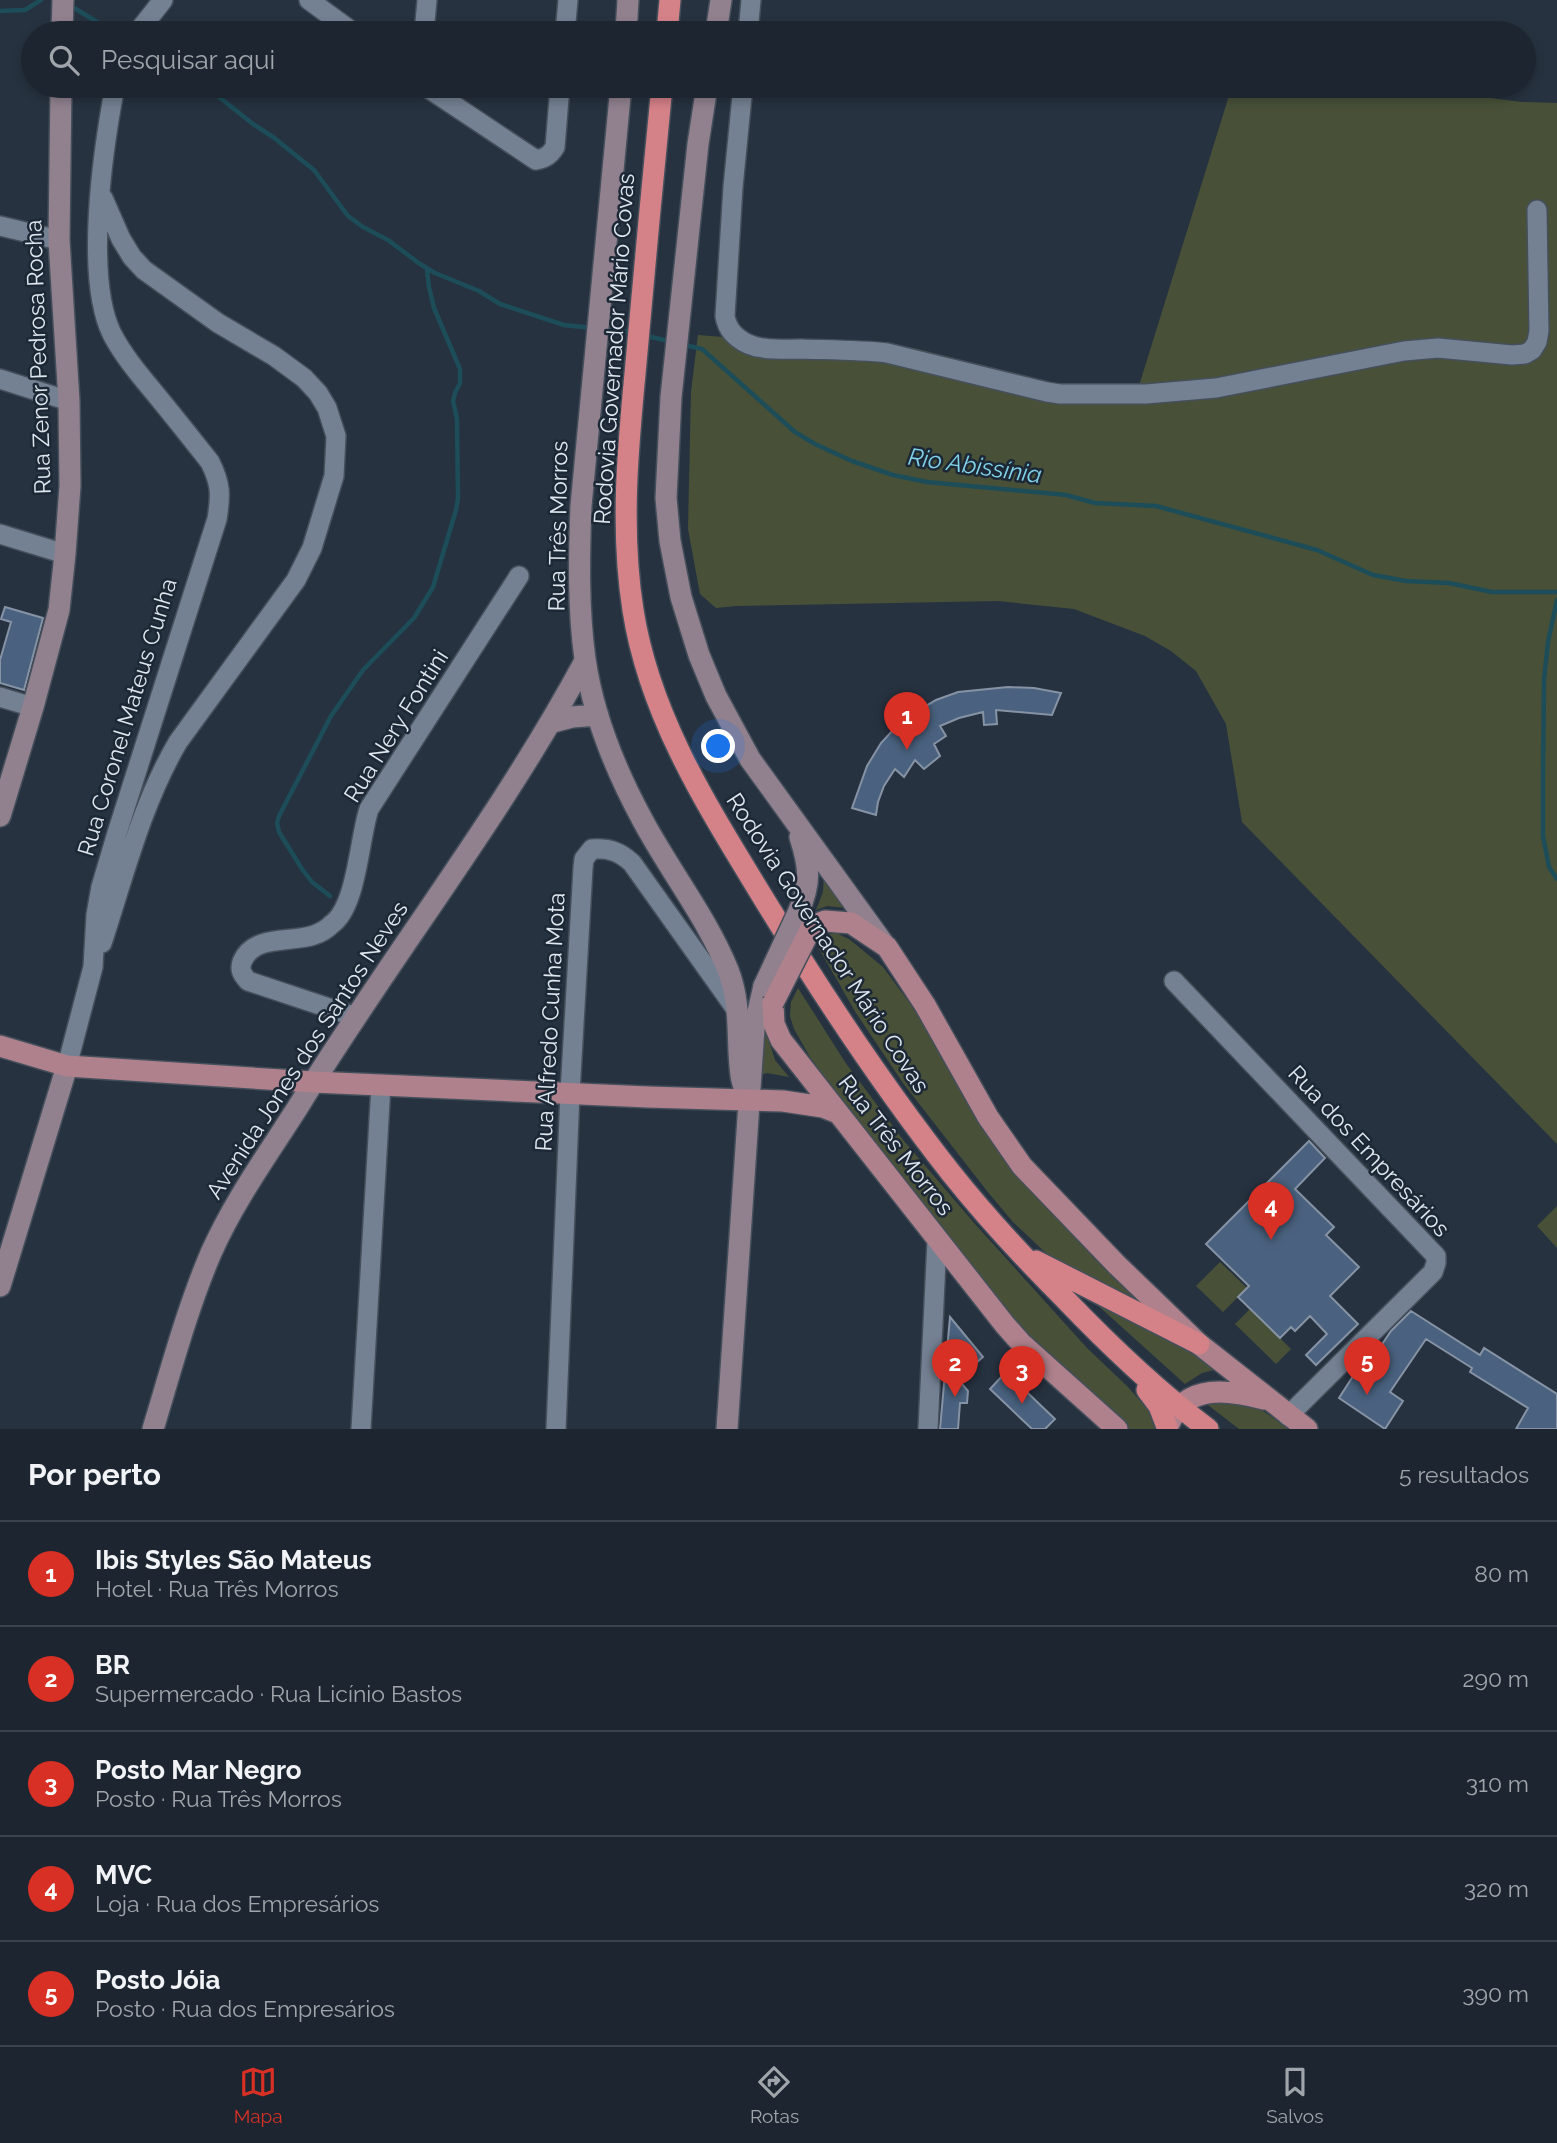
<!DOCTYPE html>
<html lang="pt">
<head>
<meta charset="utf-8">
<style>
	body { margin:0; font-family:Raleway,sans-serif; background:#252e38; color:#f1f3f6 }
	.you { position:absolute; left:719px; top:747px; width:24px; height:24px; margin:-18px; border:5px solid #fff; border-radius:50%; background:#1a73e8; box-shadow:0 0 0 10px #1a73e833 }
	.badge { display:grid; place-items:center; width:46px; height:46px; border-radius:50%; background:#d93025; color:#fff; font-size:23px; font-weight:700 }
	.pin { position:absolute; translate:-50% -58px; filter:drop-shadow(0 2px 4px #0008) }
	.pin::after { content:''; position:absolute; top:37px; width:24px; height:21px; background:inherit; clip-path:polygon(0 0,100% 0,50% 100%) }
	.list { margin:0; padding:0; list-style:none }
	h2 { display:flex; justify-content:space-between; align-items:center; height:91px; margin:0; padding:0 28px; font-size:30px }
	h2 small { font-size:23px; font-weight:400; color:#a0a5ab }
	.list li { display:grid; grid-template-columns:46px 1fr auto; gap:21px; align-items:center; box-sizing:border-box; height:105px; padding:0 28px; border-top:2px solid #3b434c }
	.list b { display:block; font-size:26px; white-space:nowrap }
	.list p { margin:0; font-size:23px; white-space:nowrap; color:#a0a5ab }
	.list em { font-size:23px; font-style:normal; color:#a0a5ab }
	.icon { flex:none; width:38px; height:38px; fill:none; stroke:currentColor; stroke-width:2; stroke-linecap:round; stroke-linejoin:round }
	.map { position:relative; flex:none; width:1557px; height:1429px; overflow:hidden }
	.search { position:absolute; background:#1d2630; box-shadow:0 4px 10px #0003; left:21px; right:21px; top:21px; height:77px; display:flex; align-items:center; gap:18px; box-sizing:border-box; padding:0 24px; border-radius:38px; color:#a0a5ab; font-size:26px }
	.sheet { height:616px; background:#1d2630 }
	nav { display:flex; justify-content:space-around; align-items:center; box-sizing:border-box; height:98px; border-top:2px solid #3b434c; background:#1d2630; font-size:19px; color:#a0a5ab }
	nav a { display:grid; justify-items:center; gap:4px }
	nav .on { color:#d93025 }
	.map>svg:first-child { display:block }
	.green { fill:#485138 }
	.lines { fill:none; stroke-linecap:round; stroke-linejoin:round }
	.stream { stroke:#1c4d59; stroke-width:4.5 }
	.building { fill:#4a627f; stroke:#8693a5; stroke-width:2 }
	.street-casing { stroke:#454f5b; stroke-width:22 }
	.secondary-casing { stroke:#454f5b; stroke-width:24 }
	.primary-casing { stroke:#454f5b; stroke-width:24 }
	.highway-casing { stroke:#454f5b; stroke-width:24 }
	.street { stroke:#748192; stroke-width:19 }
	.secondary { stroke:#91818f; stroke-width:21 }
	.primary { stroke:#ae818c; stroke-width:21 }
	.highway { stroke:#d58188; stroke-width:21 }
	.secondary-bridge-casing { stroke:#454f5b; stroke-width:24; stroke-linecap:butt }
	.primary-bridge-casing { stroke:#454f5b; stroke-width:24; stroke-linecap:butt }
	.secondary-bridge { stroke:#91818f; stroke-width:21 }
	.primary-bridge { stroke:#ae818c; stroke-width:21 }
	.labels { text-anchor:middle; stroke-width:5; stroke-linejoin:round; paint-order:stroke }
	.street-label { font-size:23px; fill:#dee6ef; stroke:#1d2836 }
	.water-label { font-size:24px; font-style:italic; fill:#80d2e8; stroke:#1d2836 }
</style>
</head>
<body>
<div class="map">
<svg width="1557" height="1429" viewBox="0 0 1557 1429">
	<rect width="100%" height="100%" fill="#273240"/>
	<path class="green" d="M1232 86H1394L1522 102 1557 103V1144L1242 822 1226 724 1196 671 1171 651 1145 636 1074 609 998 601 736 606 716 608 700 594 688 529 691 392 698 335 824 345 914 348 1061 386 1138 389Z
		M824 874 846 908 827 906 816 910 823 892Z
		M836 933 849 939 883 967 911 1005 956 1077 1161 1319 1049 1256 1013 1222 987 1191 903 1083 856 1013 818 947C822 938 826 934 836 933Z
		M798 988 845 1062 904 1141 975 1224 1087 1348 1128 1387 1148 1410 1155 1429H1125L1030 1340 896 1175 810 1057 794 1029 790 1016 791 1002Z
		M764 1026 775 1060 789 1077 767 1073 760 1075Z
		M1557 1206V1248L1537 1226Z
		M1220 1262 1247 1288 1223 1312 1196 1286Z
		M1063 1274 1222 1368 1202 1373 1185 1384Z
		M1250 1309 1291 1349 1276 1364 1235 1324Z
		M1248 1401 1290 1429H1239L1204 1402Z"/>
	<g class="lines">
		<path class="stream" d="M71 6 115 33
			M0 11 25 10 41 0
			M201 86 214 93 253 124 273 137 314 170 348 216 363 227 388 240 420 264 435 273 479 291 500 304 564 325 593 328
			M605 329 631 332
			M643 335 672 342
			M684 345 702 349 795 432 815 444 852 461 893 475 927 482 1066 495 1095 503 1156 506 1317 550 1373 575 1406 581 1449 583 1492 592H1557
			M1557 600 1548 642 1544 680 1543 776V836L1549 867 1557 879
			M330 896 312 882 302 869 279 832 277 823 279 816 331 716 363 670 414 618 433 587 456 510 458 498 457 419 453 401 455 393 460 383V369L434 308 429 287 427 270"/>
	</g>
	<path class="building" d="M5 607 43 618 24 690 0 683V660L11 622 1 619Z
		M1008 687 1034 688 1061 693 1052 715 996 710 997 724 984 725 983 712 959 718 940 726 946 736 934 744 940 756 924 769 915 760 904 777 895 769 884 786 878 802 876 815 852 808 867 766 881 743 894 729 914 713 936 700 958 692Z
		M1309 1141 1325 1158 1295 1189 1334 1227 1326 1235 1359 1267 1330 1296 1358 1324 1316 1365 1306 1355 1327 1334 1310 1316 1295 1331 1291 1327 1280 1338 1238 1297 1249 1286 1206 1244Z
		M1411 1311 1480 1355 1484 1348 1557 1394V1429H1516L1528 1408 1470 1372 1472 1368 1426 1339 1390 1392 1403 1401 1385 1429 1339 1398 1357 1370 1362 1374 1391 1331Z
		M950 1317 983 1357 958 1379 968 1391 967 1403H960L958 1429H940Z
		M1006 1372 1055 1419 1045 1429H1032L990 1389Z"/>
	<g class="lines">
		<g class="street-casing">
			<path id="street" d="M309 0 354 33
				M137 33 163 0
				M424 33 427 0
				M565 33 568 0
				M748 33 751 0
				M425 86 536 160C546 158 550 155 555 147L560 86
				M743 86 733 187 725 316C727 329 735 338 748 344 764 351 783 349 801 349 830 350 859 350 887 353L1047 392 1060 394H1146L1216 388 1404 351 1438 348 1512 355 1525 354 1532 350 1537 342 1539 331 1537 210
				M0 226 59 240
				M0 379 69 401
				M0 534 65 554
				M0 697 33 707
				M102 943C124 876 142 803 178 742L296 580 312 548 334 476 336 436 327 408 318 393 304 378 274 356 218 323 144 270 132 257 121 239 103 198
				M1174 981 1436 1256V1263L1433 1272 1288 1416
				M356 1017 248 981C243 975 239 971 242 962 253 934 292 943 314 935 320 933 328 928 332 924 357 906 359 839 369 809L519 576
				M67 1066 93 967 96 915 101 887 117 833 217 519C221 495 221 484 210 462 191 438 172 414 153 391 138 373 123 355 112 334 84 277 103 149 115 86
				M361 1429 381 1085
				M556 1429 570 1093 583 868 584 859 592 849C610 848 620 852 632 863L738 1012
				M928 1429 937 1240"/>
		</g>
		<g class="secondary-casing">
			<path id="secondary" d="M62 33 63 0
				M626 33 628 0
				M716 33 721 0
				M621 86 581 506C579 557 578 608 585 659 593 715 615 769 642 819 669 870 706 916 728 970 742 1005 736 1039 741 1075 742 1083 746 1092 748 1100
				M707 86 698 144 671 397 666 498 670 541 681 597 699 655 716 696 750 759 883 943
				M553 722 572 717 598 715
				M0 816 33 707 59 610 65 554 70 486 69 401 59 240 61 86
				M798 913C811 883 810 868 800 837
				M0 1286 67 1066
				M153 1429C171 1370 187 1309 211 1253 234 1201 268 1154 298 1107 391 956 501 817 585 661
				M727 1429 754 1029 764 986"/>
		</g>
		<g class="primary-casing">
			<path id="primary" d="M812 926 825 921 851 923 887 947 925 1005 988 1117 1022 1166 1117 1265 1199 1344 1307 1429
				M773 1003 774 1024 781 1040 1005 1325 1021 1343 1117 1429
				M0 1046 67 1066 313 1082 648 1097 783 1101 823 1107 838 1113
				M1170 1422C1187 1383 1230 1390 1264 1399"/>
		</g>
		<g class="highway-casing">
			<path id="highway" d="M667 33 670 0
				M662 86C653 178 644 271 636 363 628 446 620 528 633 610 649 714 706 804 759 891 818 988 881 1084 951 1173 986 1217 1025 1259 1065 1299 1110 1346 1156 1390 1208 1429
				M1036 1261 1199 1344
				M1147 1390 1159 1406 1167 1427"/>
		</g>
		<use href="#street" class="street"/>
		<use href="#secondary" class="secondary"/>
		<use href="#primary" class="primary"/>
		<use href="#highway" class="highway"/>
		<g class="secondary-bridge-casing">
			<path id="secondary-bridge" d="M764 986 798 913"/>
		</g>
		<g class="primary-bridge-casing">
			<path id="primary-bridge" d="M773 1003 812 926"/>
		</g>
		<use href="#secondary-bridge" class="secondary-bridge"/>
		<use href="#primary-bridge" class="primary-bridge"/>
	</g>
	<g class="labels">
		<g class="street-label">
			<text transform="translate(614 349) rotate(-86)" y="8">Rodovia Governador Mário Covas</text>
			<text transform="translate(38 357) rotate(-92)" y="8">Rua Zenor Pedrosa Rocha</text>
			<text transform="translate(558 526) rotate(-89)" y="8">Rua Três Morros</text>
			<text transform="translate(127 717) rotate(-73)" y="8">Rua Coronel Mateus Cunha</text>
			<text transform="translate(396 726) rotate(-58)" y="8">Rua Nery Fontini</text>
			<text transform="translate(828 943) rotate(57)" y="8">Rodovia Governador Mário Covas</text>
			<text transform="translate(550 1022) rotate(-87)" y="8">Rua Alfredo Cunha Mota</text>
			<text transform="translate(307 1050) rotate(-57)" y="8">Avenida Jones dos Santos Neves</text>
			<text transform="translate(896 1145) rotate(52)" y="8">Rua Três Morros</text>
			<text transform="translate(1369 1151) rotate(47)" y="8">Rua dos Empresários</text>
		</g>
		<g class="water-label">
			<text transform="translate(975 466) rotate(8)" y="8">Rio Abissínia</text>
		</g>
	</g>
</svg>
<div class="you"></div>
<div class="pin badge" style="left:907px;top:750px">1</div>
<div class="pin badge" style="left:955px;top:1397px">2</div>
<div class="pin badge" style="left:1022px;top:1404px">3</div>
<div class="pin badge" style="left:1271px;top:1240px">4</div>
<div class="pin badge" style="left:1367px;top:1395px">5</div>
<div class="search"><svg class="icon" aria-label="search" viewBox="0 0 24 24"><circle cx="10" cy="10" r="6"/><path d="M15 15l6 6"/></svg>Pesquisar aqui</div>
</div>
<section class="sheet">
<h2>Por perto<small>5 resultados</small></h2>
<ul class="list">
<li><span class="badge">1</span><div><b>Ibis Styles São Mateus</b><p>Hotel · Rua Três Morros</p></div><em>80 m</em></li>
<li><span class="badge">2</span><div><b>BR</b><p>Supermercado · Rua Licínio Bastos</p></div><em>290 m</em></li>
<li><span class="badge">3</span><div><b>Posto Mar Negro</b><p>Posto · Rua Três Morros</p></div><em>310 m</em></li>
<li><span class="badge">4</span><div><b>MVC</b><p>Loja · Rua dos Empresários</p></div><em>320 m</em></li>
<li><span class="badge">5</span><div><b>Posto Jóia</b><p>Posto · Rua dos Empresários</p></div><em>390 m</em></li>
</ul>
</section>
<nav>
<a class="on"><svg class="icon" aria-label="map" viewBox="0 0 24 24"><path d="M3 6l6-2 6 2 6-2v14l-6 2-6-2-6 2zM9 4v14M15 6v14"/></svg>Mapa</a>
<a><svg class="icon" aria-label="directions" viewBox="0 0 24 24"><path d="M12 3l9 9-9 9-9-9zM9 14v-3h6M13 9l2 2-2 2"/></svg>Rotas</a>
<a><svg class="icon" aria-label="saved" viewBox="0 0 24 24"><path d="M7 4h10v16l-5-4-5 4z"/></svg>Salvos</a>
</nav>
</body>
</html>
